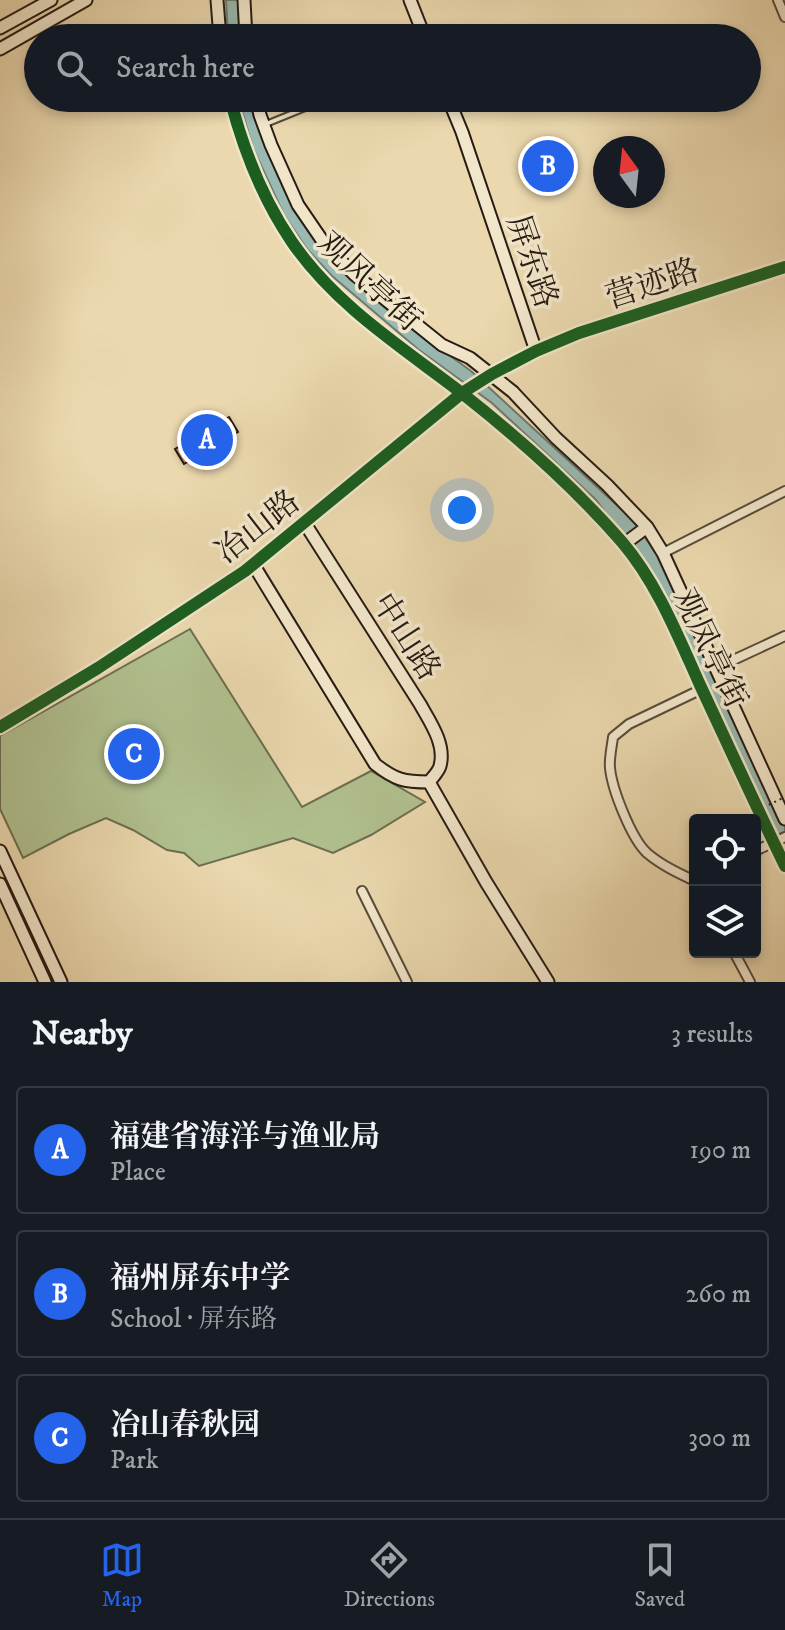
<!DOCTYPE html>
<html lang="en">
<head>
<meta charset="utf-8">
<style>
	body { margin:0; font-family:"IM FELL DW Pica","Noto Serif SC",serif; background:#20242c; color:#f1f3f6 }
	.controls { position:absolute; right:24px; bottom:24px; display:grid; overflow:hidden; border-radius:8px; box-shadow:0 4px 12px #0003 }
	.controls button { width:72px; height:72px; display:grid; place-items:center; padding:0; border:0; border-bottom:2px solid #363941; background:#171b24; color:#f1f3f6; font:40px sans-serif }
	.compass { position:absolute; left:593px; top:136px; width:72px; height:72px; border-radius:50%; background:#171b24; box-shadow:0 4px 12px #0003; rotate:345deg }
	.you { position:absolute; left:462px; top:510px; width:28px; height:28px; margin:-20px; border:6px solid #fff; border-radius:50%; background:#1a73e8; box-shadow:0 0 0 12px #1a73e833 }
	.badge { display:grid; place-items:center; width:52px; height:52px; border-radius:50%; background:#2563eb; color:#fff; font-size:26px; font-weight:700 }
	.pin { position:absolute; translate:-50% -50%; border:4px solid #fff; box-shadow:0 2px 8px #0006 }
	.list { margin:0; padding:0; list-style:none }
	h2 { display:flex; justify-content:space-between; align-items:center; height:104px; margin:0; padding:0 32px; font-size:34px }
	h2 small { font-size:26px; font-weight:400; color:#9ea1a6 }
	.list li { display:grid; grid-template-columns:52px 1fr auto; gap:24px; align-items:center; box-sizing:border-box; height:128px; margin:0 16px 16px; padding:0 16px; border:2px solid #363941; border-radius:8px }
	.list b { display:block; font-size:30px; white-space:nowrap }
	.list p { margin:0; font-size:26px; white-space:nowrap; color:#9ea1a6 }
	.list em { font-size:26px; font-style:normal; color:#9ea1a6 }
	.icon { flex:none; width:44px; height:44px; fill:none; stroke:currentColor; stroke-width:2; stroke-linecap:round; stroke-linejoin:round }
	.map { position:relative; flex:none; width:785px; height:982px; overflow:hidden }
	.search { position:absolute; background:#171b24; box-shadow:0 4px 12px #0003; left:24px; right:24px; top:24px; height:88px; display:flex; align-items:center; gap:20px; box-sizing:border-box; padding:0 28px; border-radius:44px; color:#9ea1a6; font-size:30px }
	.sheet { height:536px; background:#171b24 }
	nav { display:flex; justify-content:space-around; align-items:center; box-sizing:border-box; height:112px; border-top:2px solid #363941; background:#171b24; font-size:22px; color:#9ea1a6 }
	nav a { display:grid; justify-items:center; gap:4px }
	nav .on { color:#2563eb }
	.map>svg:first-child { display:block }
	.green { fill:#b1c08f; stroke:#6c6e51; stroke-width:2 }
	.water { fill:#99b9b1; stroke:#6b7a72; stroke-width:2 }
	.building { fill:#e0a679; stroke:#271c13; stroke-width:2 }
	.lines { fill:none; stroke-linecap:round; stroke-linejoin:round }
	.lane-casing { stroke:#584b3a; stroke-width:8 }
	.street-casing { stroke:#584b3a; stroke-width:12 }
	.secondary-casing { stroke:#271c13; stroke-width:15 }
	.lane { stroke:#f2e6ca; stroke-width:4 }
	.street { stroke:#f2e6ca; stroke-width:8 }
	.secondary { stroke:#f2e6ca; stroke-width:11 }
	.path-bridge { stroke:#271c13; stroke-width:2; stroke-dasharray:2 4; stroke-linecap:butt }
	.cycleway-casing { stroke:#f2e6ca; stroke-width:17 }
	.cycleway { stroke:#1b5e20; stroke-width:12 }
	.labels { text-anchor:middle; stroke-width:7; stroke-linejoin:round; paint-order:stroke }
	.street-label { font-size:32px; fill:#271c13; stroke:#f2e6ca }
</style>
</head>
<body>
<div class="map">
<svg width="785" height="982" viewBox="0 0 785 982">
	<rect width="100%" height="100%" fill="#ebd8ae"/>
	<filter id="stains"><feTurbulence type="fractalNoise" baseFrequency=".0025" numOctaves="4"/><feColorMatrix values="0 0 0 0 .2 0 0 0 0 .09 0 0 0 0 .02 0 0 0 .5 -.17"/></filter>
	<radialGradient id="worn" r=".72"><stop offset=".6" stop-color="#630" stop-opacity="0"/><stop offset="1" stop-color="#630" stop-opacity=".3"/></radialGradient>
	<path class="green" d="M190 629 302 807 371 771 425 802 371 835 333 853 293 838 199 866 184 853 167 850 133 830 106 818 69 834 23 858 0 809V736Z"/>
	<path class="water" d="M226 0H238L240 38H228Z
		M238 98H249L263 140 294 210 319 245 335 263 392 314 471 371 633 520 664 565 783 825H785V834L777 837 666 594 596 500 492 403 419 350 332 276 307 249 284 215 253 148Z"/>
	<path class="building" d="M229 417 238 432 184 464 175 449Z"/>
	<g class="lines">
		<g class="lane-casing">
			<path id="lane" d="M266 124 330 98"/>
		</g>
		<g class="street-casing">
			<path id="street" d="M778 0 785 17
				M663 553 785 491
				M716 668 785 636
				M755 851 785 837
				M695 881C678 873 661 865 647 853 631 838 612 789 610 768 609 758 612 746 613 737L629 724 702 689
				M362 891 407 982
				M734 952 750 982"/>
		</g>
		<g class="secondary-casing">
			<path id="secondary" d="M217 0 220 38
				M244 0 246 38
				M410 0 425 38
				M0 28 51 0
				M0 49 86 0
				M230 98C243 149 262 198 292 242 336 306 402 347 463 394 520 439 574 487 622 542 657 583 678 636 700 685 728 745 756 806 785 866
				M256 98 260 115 271 145 298 205 326 246 355 275 442 345 470 358 513 392 556 438 607 485 647 527 663 553 785 819
				M448 98 462 132 536 351
				M304 522 420 704C430 722 446 744 440 766 439 771 433 777 429 782
				M624 544 647 527
				M253 564 375 764C395 780 404 782 429 782
				M0 727 98 668 245 571 462 393 492 374 536 351 579 333 785 267
				M429 782 486 882 548 982
				M0 851 61 982
				M0 884 45 982"/>
		</g>
		<use href="#lane" class="lane"/>
		<use href="#street" class="street"/>
		<use href="#secondary" class="secondary"/>
		<path class="path-bridge" d="M758 810 785 797"/>
		<g class="cycleway-casing">
			<path id="cycleway" d="M230 98C243 149 262 198 292 242 336 306 402 347 463 394 520 439 574 487 622 542 657 583 678 636 700 685 728 745 756 806 785 866
				M0 727 98 668 245 571 462 393 492 374 536 351 579 333 785 267"/>
		</g>
		<use href="#cycleway" class="cycleway"/>
	</g>
	<g class="labels">
		<g class="street-label">
			<text transform="translate(533 261) rotate(71)" y="11">屏东路</text>
			<text transform="translate(370 281) rotate(43)" y="11">观风亭街</text>
			<text transform="translate(652 283) rotate(-18)" y="11">营迹路</text>
			<text transform="translate(257 526) rotate(-38)" y="11">冶山路</text>
			<text transform="translate(407 636) rotate(57)" y="11">中山路</text>
			<text transform="translate(711 648) rotate(64)" y="11">观凤亭街</text>
		</g>
	</g>
	<rect width="100%" height="100%" filter="url(#stains)"/>
	<rect width="100%" height="100%" fill="url(#worn)"/>
</svg>
<div class="controls">
<button><svg class="icon" aria-label="locate" viewBox="0 0 24 24"><circle cx="12" cy="12" r="6"/><path d="M12 2v4M12 18v4M2 12h4M18 12h4"/></svg></button>
<button><svg class="icon" aria-label="layers" viewBox="0 0 24 24"><path d="M12 4l9 5-9 5-9-5zM3 14l9 5 9-5"/></svg></button>
</div>
<svg class="compass" viewBox="-18 -18 36 36"><path d="M0-13l5 13h-10z" fill="#e53935"/><path d="M0 13l5-13h-10z" fill="#9ea1a6"/></svg>
<div class="you"></div>
<div class="pin badge" style="left:207px;top:440px">A</div>
<div class="pin badge" style="left:548px;top:166px">B</div>
<div class="pin badge" style="left:134px;top:754px">C</div>
<div class="search"><svg class="icon" aria-label="search" viewBox="0 0 24 24"><circle cx="10" cy="10" r="6"/><path d="M15 15l6 6"/></svg>Search here</div>
</div>
<section class="sheet">
<h2>Nearby<small>3 results</small></h2>
<ul class="list">
<li><span class="badge">A</span><div><b>福建省海洋与渔业局</b><p>Place</p></div><em>190 m</em></li>
<li><span class="badge">B</span><div><b>福州屏东中学</b><p>School · 屏东路</p></div><em>260 m</em></li>
<li><span class="badge">C</span><div><b>冶山春秋园</b><p>Park</p></div><em>300 m</em></li>
</ul>
</section>
<nav>
<a class="on"><svg class="icon" aria-label="map" viewBox="0 0 24 24"><path d="M3 6l6-2 6 2 6-2v14l-6 2-6-2-6 2zM9 4v14M15 6v14"/></svg>Map</a>
<a><svg class="icon" aria-label="directions" viewBox="0 0 24 24"><path d="M12 3l9 9-9 9-9-9zM9 14v-3h6M13 9l2 2-2 2"/></svg>Directions</a>
<a><svg class="icon" aria-label="saved" viewBox="0 0 24 24"><path d="M7 4h10v16l-5-4-5 4z"/></svg>Saved</a>
</nav>
</body>
</html>
